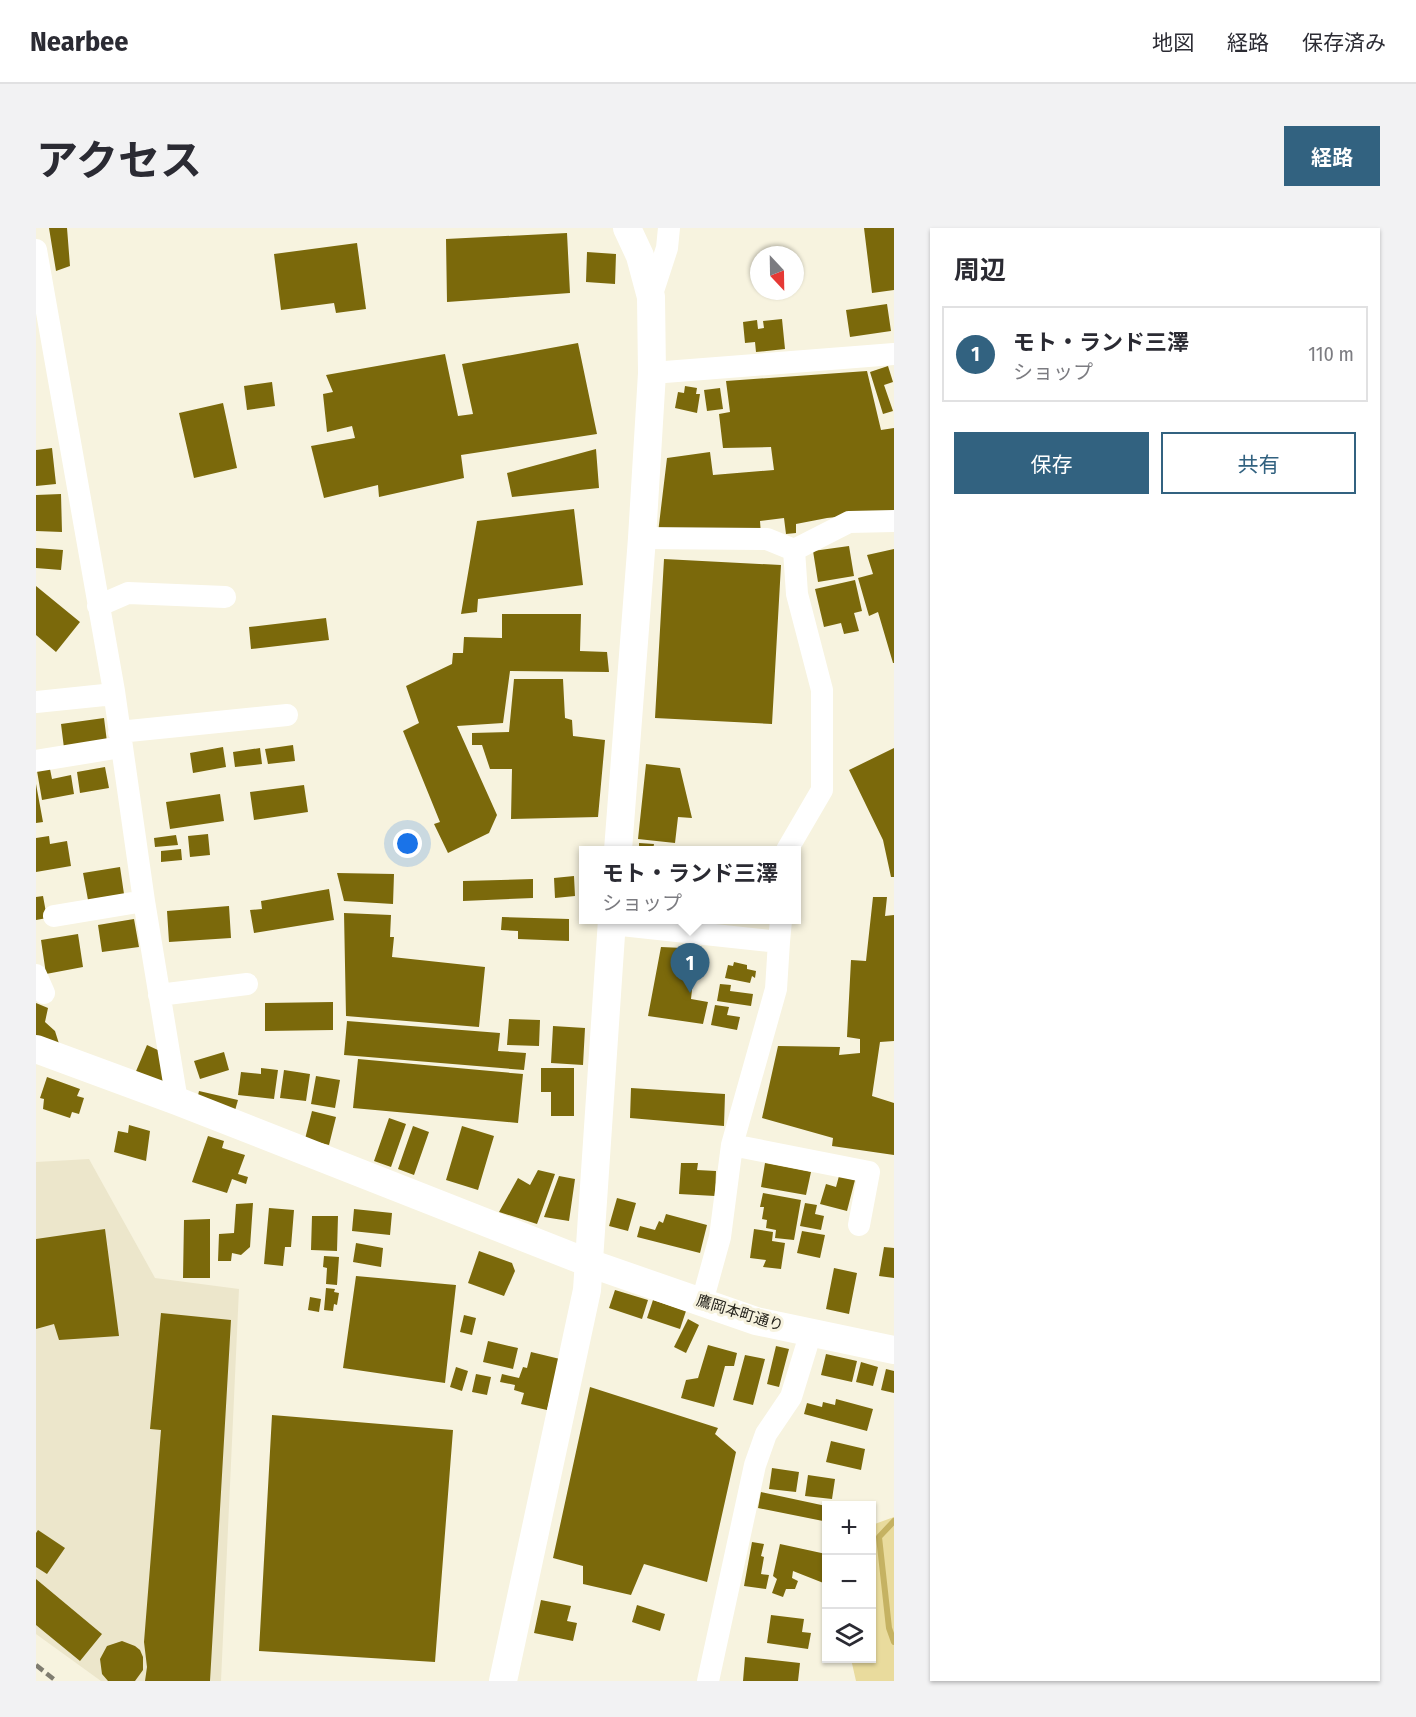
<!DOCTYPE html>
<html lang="ja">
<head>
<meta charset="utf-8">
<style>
	body { margin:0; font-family:"Fira Sans Condensed","Noto Sans JP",sans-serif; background:#f2f2f3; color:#2b2b33 }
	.controls { position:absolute; right:18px; bottom:18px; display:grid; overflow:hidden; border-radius:0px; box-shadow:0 2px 4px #0004 }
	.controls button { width:54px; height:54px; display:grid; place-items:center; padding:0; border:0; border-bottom:2px solid #e1e1e2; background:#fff; color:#2b2b33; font:30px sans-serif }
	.compass { position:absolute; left:714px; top:18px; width:54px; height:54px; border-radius:50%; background:#fff; box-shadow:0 2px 4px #0004; rotate:158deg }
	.you { position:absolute; left:372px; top:616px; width:21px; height:21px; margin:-15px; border:4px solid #fff; border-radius:50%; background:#1a73e8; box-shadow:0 0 0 9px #1a73e833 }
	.badge { display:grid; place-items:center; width:39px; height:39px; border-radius:50%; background:#326280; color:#fff; font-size:20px; font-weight:700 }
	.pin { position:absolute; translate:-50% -50px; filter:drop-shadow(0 2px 3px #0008) }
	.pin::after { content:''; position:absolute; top:32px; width:21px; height:18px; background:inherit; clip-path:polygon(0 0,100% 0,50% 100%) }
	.popup { position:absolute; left:543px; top:618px; width:222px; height:78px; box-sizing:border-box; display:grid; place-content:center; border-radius:0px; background:#fff; filter:drop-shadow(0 2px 4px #0005); font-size:20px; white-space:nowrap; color:#7c7c81 }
	.popup b { font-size:22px; color:#2b2b33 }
	.popup::after { content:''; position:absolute; left:50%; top:100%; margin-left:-12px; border:12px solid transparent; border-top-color:#fff }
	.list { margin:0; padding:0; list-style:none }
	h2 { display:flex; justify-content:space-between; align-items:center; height:78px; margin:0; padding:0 24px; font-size:26px }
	h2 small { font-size:20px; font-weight:400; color:#7c7c81 }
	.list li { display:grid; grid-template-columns:39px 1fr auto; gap:18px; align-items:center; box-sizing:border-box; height:96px; margin:0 12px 12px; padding:0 12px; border:2px solid #e1e1e2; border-radius:0px }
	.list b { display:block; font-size:22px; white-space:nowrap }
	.list p { margin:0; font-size:20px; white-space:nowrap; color:#7c7c81 }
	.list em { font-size:20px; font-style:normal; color:#7c7c81 }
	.actions { display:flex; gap:12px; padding:18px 24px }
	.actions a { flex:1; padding:14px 0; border:2px solid #326280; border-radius:0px; text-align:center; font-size:21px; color:#326280 }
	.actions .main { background:#326280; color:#fff }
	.icon { flex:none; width:33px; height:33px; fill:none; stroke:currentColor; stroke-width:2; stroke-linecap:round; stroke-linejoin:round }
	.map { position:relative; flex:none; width:858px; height:1453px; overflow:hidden; border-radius:0px }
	header { display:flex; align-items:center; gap:36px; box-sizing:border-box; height:84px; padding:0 30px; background:#fff; border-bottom:2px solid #e1e1e2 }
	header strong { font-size:28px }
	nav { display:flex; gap:33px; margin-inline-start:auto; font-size:21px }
	.intro { display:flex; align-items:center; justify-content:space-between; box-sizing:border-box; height:144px; padding:0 36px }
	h1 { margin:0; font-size:42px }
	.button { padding:15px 27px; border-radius:0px; background:#326280; color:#fff; font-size:21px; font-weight:700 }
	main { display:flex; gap:36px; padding:0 36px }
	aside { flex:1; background:#fff; border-radius:0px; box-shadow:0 2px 4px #0004 }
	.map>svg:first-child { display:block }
	.built { fill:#ece6cb }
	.green { fill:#e9db9d }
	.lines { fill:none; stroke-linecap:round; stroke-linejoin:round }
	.stream { stroke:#c5b262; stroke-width:6 }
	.building { fill:#7b690b }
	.minor { stroke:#fff; stroke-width:22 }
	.tertiary { stroke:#fff; stroke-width:28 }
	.rail { stroke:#7f7c70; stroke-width:4.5; stroke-dasharray:9 4.5; stroke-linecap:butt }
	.labels { text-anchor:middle; stroke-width:6; stroke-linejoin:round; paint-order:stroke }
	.street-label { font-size:15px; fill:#24221b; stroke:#f7f3df }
</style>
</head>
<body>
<header>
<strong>Nearbee</strong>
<nav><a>地図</a><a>経路</a><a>保存済み</a></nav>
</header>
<div class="intro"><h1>アクセス</h1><a class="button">経路</a></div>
<main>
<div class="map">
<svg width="858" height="1453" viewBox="0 0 858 1453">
	<rect width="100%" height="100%" fill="#f7f3df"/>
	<path class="built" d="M53 931 119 1050 203 1061 185 1453H65L0 1406V934Z"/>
	<path class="green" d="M858 1289V1453H820L815 1431 836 1430V1297Z"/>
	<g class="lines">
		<path class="stream" d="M858 1293 843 1309 853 1400 858 1414"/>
	</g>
	<path class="building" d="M13 0H31L34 38 20 43Z
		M828 0H858V62L836 65Z
		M531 5 534 65 411 74 410 11Z
		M321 15 330 81 300 85 298 75 245 82 238 26Z
		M551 24 580 26 579 56 550 54Z
		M851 76 855 103 814 109 810 82Z
		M746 91 749 121 720 124 719 114 709 115 707 94 721 92 722 101 728 100 727 93Z
		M542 115 561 206 425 227 428 250 343 269 342 257 288 270 275 218 319 210 316 198 291 204 287 166 297 164 290 147 409 126 422 188 437 186 426 136Z
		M852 138 857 154 848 157 857 183 847 186 834 144Z
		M831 143 845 202 858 200V283L791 290 760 296V305L750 306 748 290 724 293 725 307 622 305 631 230 674 224 677 247 738 242 735 219 687 220 683 186 694 184 690 153Z
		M236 154 239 178 211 182 208 158Z
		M649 158 661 160 660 166H664L661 185 639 180 642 164 648 165Z
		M684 160 687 181 671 183 668 162Z
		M187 175 201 240 158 250 143 185Z
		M16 220 20 256 0 258V222Z
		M560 221 563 260 476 269 471 245Z
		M25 266 26 304 0 303V267Z
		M538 281 547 357 442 371 441 384 425 386 441 293Z
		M813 318 818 348 782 354 777 323Z
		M0 320 27 322 25 342 0 340Z
		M858 321V435H857L842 384 833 388 822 350 837 346 831 327Z
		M628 331 745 337 736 496 619 490Z
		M819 352 826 383 818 385 823 403 808 406 805 395 788 399 779 361Z
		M0 358 44 394 20 424 0 407Z
		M466 386H545L544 423 571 424 573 444 474 443 467 495 421 498 461 587 453 605 412 625 398 596 404 594 367 503 383 495 370 458 416 436 417 425H427L428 409 466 410Z
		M290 390 293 412 215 421 213 399Z
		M478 451H527L529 490 536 492 537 508 569 512 562 589 475 591 476 541H454L446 517H436V505L473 504Z
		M68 490 71 514 28 520 25 496Z
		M257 517 259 533 232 536 229 521Z
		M187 519 190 539 157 545 154 525Z
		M224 520 226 536 199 539 197 524Z
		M858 520V649H855L847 612 813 542Z
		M610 536 644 540 656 590 642 589 639 615 602 611Z
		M69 539 73 560 44 565 41 544Z
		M14 541 16 551 35 547 38 566 6 572 1 543Z
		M0 556 7 594 0 595Z
		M268 557 272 584 218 592 214 564Z
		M184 566 188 593 134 601 130 574Z
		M172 606 174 627 154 629 152 608Z
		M140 607 142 617 119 619 118 610Z
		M13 608 14 616 31 613 35 638 0 644V610Z
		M603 615 618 616 617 622H603Z
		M145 621 146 632 125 634V623Z
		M84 639 88 666 52 672 47 645Z
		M301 645 358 646 357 676 308 673Z
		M538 648 539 668 519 670 518 650Z
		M497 651V670L427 673V653Z
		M293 661 298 692 218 705 214 682 226 681 225 673Z
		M7 668 11 690 0 692V669Z
		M837 669H851L849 688 858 687V813L844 814 836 868 858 875V927L796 918 797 910 726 890 742 818 804 819 803 827 824 825V811L811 809 815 732 830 733Z
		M193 678 195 710 133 714 131 683Z
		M308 685 355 687 354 709H358L356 729 449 739 443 799 310 788Z
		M466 689 533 691V713L482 711V703L465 702Z
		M98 691 103 719 66 724 62 697Z
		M42 706 47 739 10 746 5 712Z
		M625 719 647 720 645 732 659 734 655 771 672 774 667 796 612 788Z
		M698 734 711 737V741L720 743 719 750 716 748 714 755 689 750 692 737 697 738Z
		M684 756 695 757 694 763 717 766 715 778 681 773Z
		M297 774V802L229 803V775Z
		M0 775 12 780 9 794 19 803 25 822 0 811Z
		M679 777 693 779 691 787 704 789 701 802 675 797Z
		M473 791 504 792 503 818 471 817Z
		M311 793 464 805 462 823 490 825 488 842 308 827Z
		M517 798 549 800 547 837 515 835Z
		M111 817 124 823 129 849 124 859 98 848Z
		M188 824 193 842 164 851 158 833Z
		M322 831 487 846 482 895 317 880Z
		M225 840 242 842 238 871 202 867 205 844 225 846Z
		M505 840H538V888H515V864H505Z
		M248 842 274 846 270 873 244 870Z
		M280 848 304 852 299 880 275 876Z
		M11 849 44 861 41 868 48 870 43 886 36 884 34 890 7 881 8 871 4 870Z
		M595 860 689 866 688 898 594 890Z
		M163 863 202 872 198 886 160 876Z
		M276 883 300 889 293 917 269 911Z
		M353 890 370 896 355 939 338 933Z
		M93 897 114 903 110 933 78 924 82 903 92 905Z
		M377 898 393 904 378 947 362 941Z
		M426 898 458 908 442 962 410 952Z
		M172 908 188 913 186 920 209 927 202 946 212 949 210 956 196 951 191 965 156 954Z
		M645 935H662L661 942 680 943 679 968 643 966Z
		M729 935 775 944 770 967 725 959Z
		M502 942 519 946 501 996 463 984 482 950 494 957Z
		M523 948 539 951 533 993 508 989Z
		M803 948 819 952 811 983 784 976 790 956 800 959Z
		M727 965 765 972 758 1012 739 1010 740 1002 730 1000 731 992 726 991 728 979H724Z
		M581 970 600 975 592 1003 573 998Z
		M217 975 214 1019 205 1027 196 1025 195 1033H182L183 1006 198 1005 200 976Z
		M769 975 781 977 779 986 788 988 785 1002 764 998Z
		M233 980 258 982 255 1019H249L247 1038 228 1036Z
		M318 981 356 985 354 1007 316 1003Z
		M630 986 671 997 664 1025 601 1009 604 998 619 1002 623 993 627 995Z
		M276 988H302L301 1023 275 1022Z
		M174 991V1050H147L148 992Z
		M69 1001 83 1108 23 1112 18 1096 0 1101V1011Z
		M718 1001 737 1004 736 1013 749 1015 745 1041 727 1039 730 1032 714 1030Z
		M766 1003 789 1007 784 1030 761 1025Z
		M320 1015 347 1020 345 1039 317 1034Z
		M848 1019 858 1020V1050L843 1048Z
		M443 1023 476 1035 479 1043 468 1068 432 1055Z
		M288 1028 303 1029 301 1057 290 1056 291 1040 287 1039Z
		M798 1040 821 1045 813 1086 790 1081Z
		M320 1048 420 1057 409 1155 307 1140Z
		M290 1060 299 1061 298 1064 303 1065 301 1077 298 1076 297 1083 288 1082Z
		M579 1062 612 1072 606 1091 573 1080Z
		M274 1069 285 1071 283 1084 272 1082Z
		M617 1072 650 1083 644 1101 611 1090Z
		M125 1085 195 1092 174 1453H109L111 1439 108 1414 125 1202 114 1201Z
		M428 1087 440 1090 436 1107 424 1104Z
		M652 1091 663 1097 650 1125 638 1119Z
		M452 1113 482 1120 477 1141 447 1134Z
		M672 1117 701 1125 698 1138H689L678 1179 645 1170 650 1152 662 1150Z
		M740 1118 753 1121 743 1159 731 1156Z
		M495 1124 524 1131 511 1182 485 1176 488 1165 478 1162 479 1157 464 1154 466 1146 483 1150 487 1139 491 1140Z
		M790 1126 821 1133 816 1154 785 1147Z
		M709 1127 729 1131 717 1177 697 1172Z
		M825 1134 842 1139 837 1158 820 1154Z
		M420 1139 432 1143 426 1163 414 1159Z
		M850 1141 858 1143V1165L845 1162Z
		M440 1146 455 1149 451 1167 436 1164Z
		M554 1159 682 1200 679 1206 700 1224 671 1354 608 1336 595 1367 547 1356V1338L517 1330Z
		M800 1171 837 1181 831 1203 768 1186 771 1175 786 1179 787 1174 799 1177Z
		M236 1187 417 1202 399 1434 223 1423Z
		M795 1213 829 1221 825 1242 790 1234Z
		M736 1240 763 1244 760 1264 733 1261Z
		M772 1247 799 1251 796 1271 769 1268Z
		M725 1264 790 1278 787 1293 722 1280Z
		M2 1302 29 1320 11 1346 0 1339V1305Z
		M716 1314 728 1316 725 1328 728 1329 725 1346 733 1347 730 1361 708 1358Z
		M744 1316 790 1326V1356L757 1343 756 1350 762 1353 759 1361H750L747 1369 736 1365 741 1351 737 1348Z
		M0 1351 66 1406 44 1433 0 1397Z
		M505 1372 535 1378 531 1393 541 1395 537 1413 498 1405Z
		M601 1377 629 1386 624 1403 596 1394Z
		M735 1387 768 1391 766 1404 775 1405 772 1421 731 1415Z
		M86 1413 99 1418 104 1422 107 1429V1442L99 1453H72L66 1446 64 1431 71 1418Z
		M709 1429 764 1435 762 1453H707Z"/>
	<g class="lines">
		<path class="minor" d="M0 22 78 463 108 673 141 873
			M615 69 631 20 633 0
			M616 145 858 126
			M606 310 731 311 758 322 813 294 858 293
			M62 378 92 365 189 369
			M0 474 78 466
			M83 504 251 487
			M0 533 85 519
			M751 622 786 562V462L761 366 758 322
			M18 688 108 673
			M576 696 743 714 745 692
			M0 747 8 765
			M123 767 211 756
			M696 917 833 944 823 997
			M666 1074 684 1009 696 917 740 761 743 714
			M672 1453 719 1237 730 1206 755 1169 775 1104"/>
		<path class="tertiary" d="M582 622 606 310 616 145 615 69 604 28 591 0
			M0 821 141 873 553 1035 720 1093 858 1122
			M467 1453 551 1062 576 692"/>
		<path class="rail" d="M0 1437 20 1453"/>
	</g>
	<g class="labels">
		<g class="street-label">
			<text transform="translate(704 1085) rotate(17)" y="5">鷹岡本町通り</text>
		</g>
	</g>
</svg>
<div class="controls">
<button>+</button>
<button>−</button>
<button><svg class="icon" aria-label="layers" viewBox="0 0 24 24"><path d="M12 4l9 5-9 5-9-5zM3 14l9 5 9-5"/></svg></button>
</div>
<svg class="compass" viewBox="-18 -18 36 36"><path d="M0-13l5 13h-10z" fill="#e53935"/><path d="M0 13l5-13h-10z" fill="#7c7c81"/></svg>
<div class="you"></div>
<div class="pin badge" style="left:654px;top:765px">1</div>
<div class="popup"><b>モト・ランド三澤</b>ショップ</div>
</div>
<aside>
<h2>周辺<small></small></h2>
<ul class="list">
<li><span class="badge">1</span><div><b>モト・ランド三澤</b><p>ショップ</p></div><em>110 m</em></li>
</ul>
<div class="actions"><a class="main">保存</a><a>共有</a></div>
</aside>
</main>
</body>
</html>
